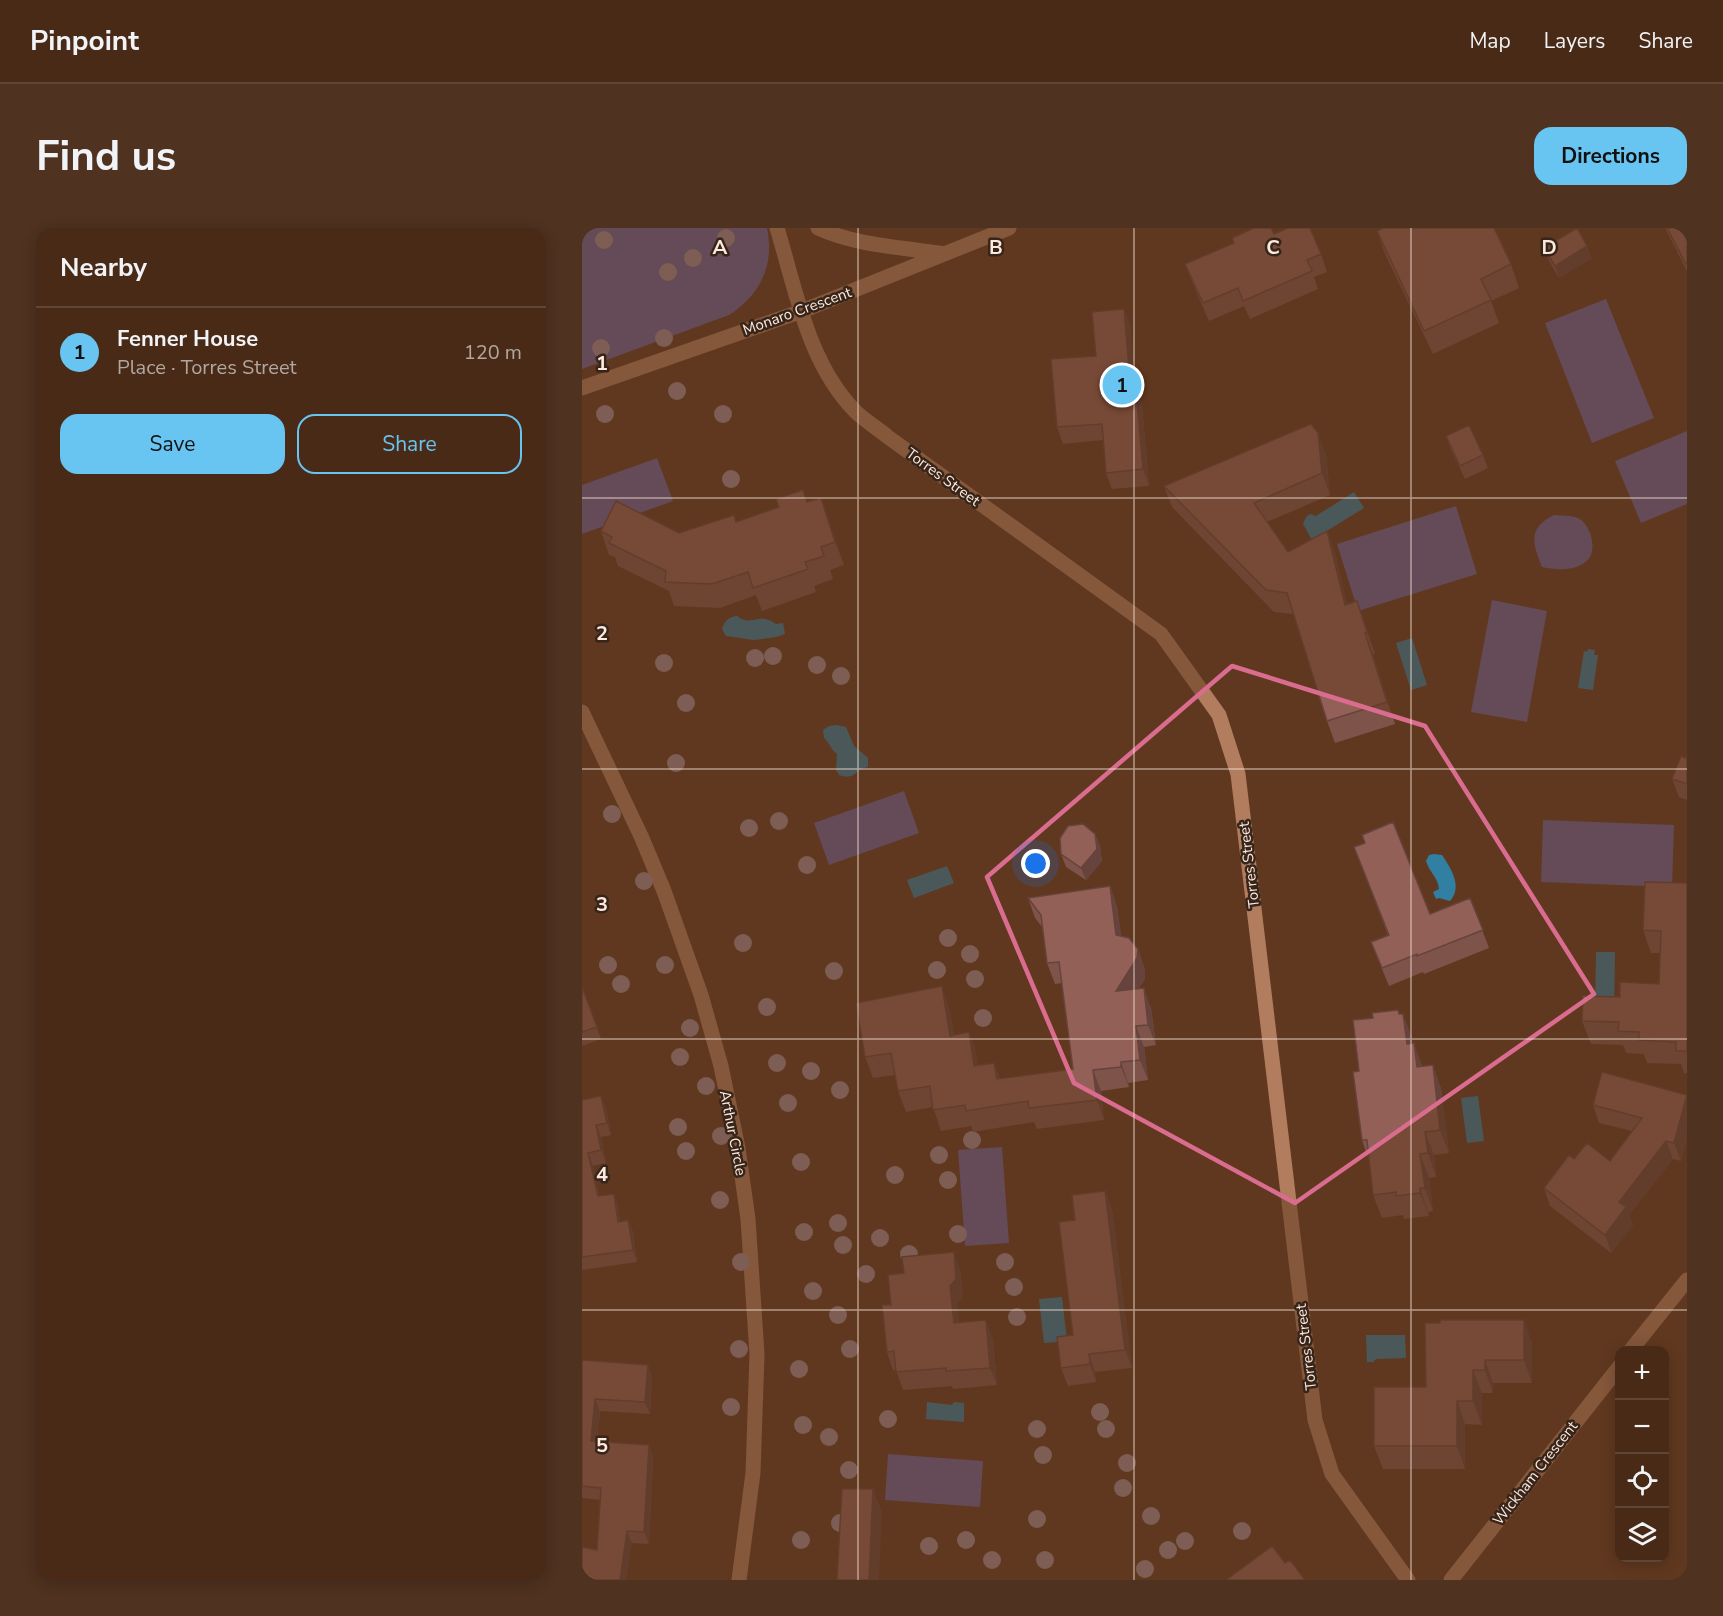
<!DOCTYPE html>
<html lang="en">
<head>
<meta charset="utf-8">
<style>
	body { margin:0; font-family:"Nunito Sans",sans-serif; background:#4f3220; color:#f1f3f6 }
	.controls { position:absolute; right:18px; bottom:18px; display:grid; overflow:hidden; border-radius:12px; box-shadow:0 3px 15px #0003 }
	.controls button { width:54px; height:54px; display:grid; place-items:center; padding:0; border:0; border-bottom:2px solid #604636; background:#482a17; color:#f1f3f6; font:30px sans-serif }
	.you { position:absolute; left:454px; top:636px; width:21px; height:21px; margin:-15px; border:4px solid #fff; border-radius:50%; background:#1a73e8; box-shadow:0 0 0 9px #1a73e833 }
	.badge { display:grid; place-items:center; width:39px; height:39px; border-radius:50%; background:#68c4f0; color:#111; font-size:20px; font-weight:700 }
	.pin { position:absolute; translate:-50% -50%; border:3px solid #fff; box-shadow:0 2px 6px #0006 }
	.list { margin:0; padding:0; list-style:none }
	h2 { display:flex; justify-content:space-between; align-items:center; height:78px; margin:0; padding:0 24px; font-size:26px }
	h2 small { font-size:20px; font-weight:400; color:#b1a7a1 }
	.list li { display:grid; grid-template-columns:39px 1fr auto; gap:18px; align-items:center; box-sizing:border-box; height:90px; padding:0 24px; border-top:2px solid #604636 }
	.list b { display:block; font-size:22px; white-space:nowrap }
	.list p { margin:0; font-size:20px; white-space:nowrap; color:#b1a7a1 }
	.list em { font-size:20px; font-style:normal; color:#b1a7a1 }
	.actions { display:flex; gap:12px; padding:18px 24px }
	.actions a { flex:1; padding:14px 0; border:2px solid #68c4f0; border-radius:18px; text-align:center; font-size:21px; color:#68c4f0 }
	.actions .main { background:#68c4f0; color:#111 }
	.icon { flex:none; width:33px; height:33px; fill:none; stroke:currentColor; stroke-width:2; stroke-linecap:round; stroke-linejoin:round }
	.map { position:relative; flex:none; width:1105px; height:1352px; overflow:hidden; border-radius:18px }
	header { display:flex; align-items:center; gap:36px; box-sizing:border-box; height:84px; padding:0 30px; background:#482a17; border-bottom:2px solid #604636 }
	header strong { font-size:28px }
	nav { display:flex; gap:33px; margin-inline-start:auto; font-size:21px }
	.intro { display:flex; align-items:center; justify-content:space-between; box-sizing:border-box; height:144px; padding:0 36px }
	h1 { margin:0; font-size:42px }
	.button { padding:15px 27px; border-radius:18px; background:#68c4f0; color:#111; font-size:21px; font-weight:700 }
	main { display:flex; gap:36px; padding:0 36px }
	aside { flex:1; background:#482a17; border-radius:18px; box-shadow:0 3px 15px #0003 }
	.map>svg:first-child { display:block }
	.green { fill:#6a5f9b }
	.water { fill:#317fa2 }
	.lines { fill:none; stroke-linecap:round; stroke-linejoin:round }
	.minor { stroke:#b27d5e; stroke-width:15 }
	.tree { fill:#9f8a96 }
	.wall { fill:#7e534a }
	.shaded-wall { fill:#66433c }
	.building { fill:#926056; stroke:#66433c; stroke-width:1.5 }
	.marked { fill:none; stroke:#da6c8f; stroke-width:4.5; stroke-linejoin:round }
	.grid { fill:none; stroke:#fee9de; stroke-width:1.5; stroke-opacity:0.55 }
	.labels { text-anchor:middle; stroke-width:5; stroke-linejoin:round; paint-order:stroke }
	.street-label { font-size:15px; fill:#fee9de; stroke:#37251a }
	.grid-label { font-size:20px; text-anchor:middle; font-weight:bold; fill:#fee9de; stroke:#37251a; stroke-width:5; stroke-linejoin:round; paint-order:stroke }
</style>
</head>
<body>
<header>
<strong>Pinpoint</strong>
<nav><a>Map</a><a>Layers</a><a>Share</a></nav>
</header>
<div class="intro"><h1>Find us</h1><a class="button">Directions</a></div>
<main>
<aside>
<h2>Nearby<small></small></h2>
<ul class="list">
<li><span class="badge">1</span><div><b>Fenner House</b><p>Place · Torres Street</p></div><em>120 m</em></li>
</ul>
<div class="actions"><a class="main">Save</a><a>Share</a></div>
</aside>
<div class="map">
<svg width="1105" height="1352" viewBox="0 0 1105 1352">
	<rect width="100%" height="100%" fill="#60381f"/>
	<path class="green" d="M0 0H185C193 37 178 67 147 87L0 141Z
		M1024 71 1072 190 1010 215 963 95Z
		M1105 203V276L1059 295 1033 233Z
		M75 230 91 273 0 306V257Z
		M874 278 895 346 776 383 755 316Z
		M972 287C979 288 989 287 996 290 1003 294 1005 298 1008 305 1020 340 986 345 960 339 950 314 946 300 972 287Z
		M910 372 965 383 945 494 889 484Z
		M322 563 337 605 247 637 232 595Z
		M961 592 1092 597 1090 659 959 654Z
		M420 919 427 1015 383 1018 376 922Z
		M306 1226 401 1233 398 1279 303 1272Z"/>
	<path class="water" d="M772 264 782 280 730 312 721 296 724 289 728 286 734 288Z
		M155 388C170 400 175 383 194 396L201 395 203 406 194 409 172 412 144 408 140 401C142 393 147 389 155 388Z
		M830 410 845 457 829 462 814 415Z
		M1006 421 1013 422 1012 427H1016L1011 462 996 460 1002 423 1005 424Z
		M254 497 264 499 272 518 286 530V539C272 541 274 553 257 547L254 542 255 526C249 522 248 515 242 510L241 502 247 498Z
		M852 626 860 627C869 640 881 659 868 673L857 670 854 671 851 664 857 661C856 649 847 644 844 633L847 627Z
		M365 638 372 655 332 670 325 652Z
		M1014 724H1033L1032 784H1013Z
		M896 868 902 913 885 915 879 870Z
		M480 1069 485 1113 462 1115 457 1071Z
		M784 1107H823L824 1130 794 1131 791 1134H785Z
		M345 1174 370 1177 372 1174 382 1175V1194L344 1191Z"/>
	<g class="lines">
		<path class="minor" d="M195 0C214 62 226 135 273 183 282 192 295 200 306 209L579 406 637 487 656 546 733 1192 750 1246 826 1352
			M236 0C275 18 320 19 362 26
			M0 160 220 83 427 0
			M0 484 59 608 82 663 119 767 139 838 156 920 166 991 175 1126 171 1245 157 1352
			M1049 1122 1105 1052
			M869 1352 1038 1138"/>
	</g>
	<g class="tree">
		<circle cx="144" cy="10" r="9"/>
		<circle cx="22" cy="12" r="9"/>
		<circle cx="111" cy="30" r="9"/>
		<circle cx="86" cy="44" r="9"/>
		<circle cx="82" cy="110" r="9"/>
		<circle cx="19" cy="120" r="9"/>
		<circle cx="95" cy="163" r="9"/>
		<circle cx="23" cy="186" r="9"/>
		<circle cx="141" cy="186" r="9"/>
		<circle cx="149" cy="251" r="9"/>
		<circle cx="191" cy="428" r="9"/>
		<circle cx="173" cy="430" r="9"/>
		<circle cx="82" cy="435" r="9"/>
		<circle cx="235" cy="437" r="9"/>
		<circle cx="259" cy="448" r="9"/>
		<circle cx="104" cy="475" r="9"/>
		<circle cx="94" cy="535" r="9"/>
		<circle cx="30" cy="586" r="9"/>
		<circle cx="197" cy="593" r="9"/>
		<circle cx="167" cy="600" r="9"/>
		<circle cx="225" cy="637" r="9"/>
		<circle cx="62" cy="653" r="9"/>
		<circle cx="366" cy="710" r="9"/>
		<circle cx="161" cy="715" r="9"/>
		<circle cx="388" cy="726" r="9"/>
		<circle cx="26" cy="737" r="9"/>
		<circle cx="83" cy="737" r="9"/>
		<circle cx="355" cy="742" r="9"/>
		<circle cx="252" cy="743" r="9"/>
		<circle cx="393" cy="751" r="9"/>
		<circle cx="39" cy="756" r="9"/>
		<circle cx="185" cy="779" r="9"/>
		<circle cx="401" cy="790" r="9"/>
		<circle cx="108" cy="800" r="9"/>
		<circle cx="98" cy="829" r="9"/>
		<circle cx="195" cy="835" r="9"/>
		<circle cx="229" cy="843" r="9"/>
		<circle cx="124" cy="858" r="9"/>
		<circle cx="258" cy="862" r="9"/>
		<circle cx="206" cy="875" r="9"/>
		<circle cx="96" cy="899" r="9"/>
		<circle cx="139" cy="908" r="9"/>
		<circle cx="390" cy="912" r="9"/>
		<circle cx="104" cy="923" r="9"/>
		<circle cx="357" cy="927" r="9"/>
		<circle cx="219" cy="934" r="9"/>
		<circle cx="313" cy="947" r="9"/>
		<circle cx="366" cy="952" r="9"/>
		<circle cx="138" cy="972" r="9"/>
		<circle cx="256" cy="995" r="9"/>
		<circle cx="222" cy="1004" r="9"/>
		<circle cx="376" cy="1006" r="9"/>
		<circle cx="298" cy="1010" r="9"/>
		<circle cx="261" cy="1017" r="9"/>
		<circle cx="327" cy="1026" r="9"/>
		<circle cx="159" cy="1034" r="9"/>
		<circle cx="423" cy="1034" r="9"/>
		<circle cx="284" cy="1046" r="9"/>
		<circle cx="432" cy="1059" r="9"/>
		<circle cx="231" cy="1063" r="9"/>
		<circle cx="256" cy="1087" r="9"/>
		<circle cx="435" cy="1089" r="9"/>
		<circle cx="157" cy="1121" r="9"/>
		<circle cx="268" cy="1121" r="9"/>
		<circle cx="217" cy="1141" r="9"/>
		<circle cx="149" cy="1179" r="9"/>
		<circle cx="518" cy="1184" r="9"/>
		<circle cx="306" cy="1191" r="9"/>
		<circle cx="221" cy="1197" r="9"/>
		<circle cx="455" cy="1201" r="9"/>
		<circle cx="524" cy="1201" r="9"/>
		<circle cx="247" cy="1209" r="9"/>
		<circle cx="461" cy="1227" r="9"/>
		<circle cx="545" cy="1235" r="9"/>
		<circle cx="267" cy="1242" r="9"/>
		<circle cx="541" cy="1260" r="9"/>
		<circle cx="569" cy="1288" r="9"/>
		<circle cx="455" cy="1291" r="9"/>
		<circle cx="258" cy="1295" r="9"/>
		<circle cx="660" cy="1303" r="9"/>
		<circle cx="219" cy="1312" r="9"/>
		<circle cx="384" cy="1312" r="9"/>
		<circle cx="603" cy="1313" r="9"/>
		<circle cx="347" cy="1318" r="9"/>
		<circle cx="586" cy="1322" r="9"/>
		<circle cx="410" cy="1332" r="9"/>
		<circle cx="463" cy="1332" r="9"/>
		<circle cx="563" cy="1341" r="9"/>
	</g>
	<path class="wall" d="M1083 0H1105V43Z
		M795 3 929 36 937 60 909 73 917 95 851 126 803 26Z
		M692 6 739 26 745 44 732 49 736 61 668 91 662 78 627 93 610 54 603 36Z
		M962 20 1010 30 977 50 967 33Z
		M542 81 548 98 552 150 559 166 567 258 530 261 524 245 521 212 481 216 475 199 514 128Z
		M864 208 901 227 906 240 883 251 868 220Z
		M744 226 748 267 685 294 706 324 745 303 753 325 765 376 775 373 793 426H791L813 496 753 515 745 493 711 386 692 384 590 279 582 258Z
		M226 274 247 293 262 337 248 342 251 351 232 358 234 364 180 383 174 367 138 380 92 378 87 363 36 338 33 329 27 327 19 303 97 305 155 294Z
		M1105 527V572L1097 569 1090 551Z
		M513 606 518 618 520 633 504 652 484 639 479 626Z
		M772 619 848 686 888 670 907 720 842 746 841 744 807 758 789 714 806 707Z
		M1105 655V845H1102L1099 836 1065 835 1062 826 1044 825 1041 817 1009 816 1000 793 1038 769 1077 756 1078 725H1069L1061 702Z
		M528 658 535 679 539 708 556 721 563 742V751L557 760 569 780 574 817 562 819 566 852 546 855 547 859 519 863 522 892 455 901 452 894 391 904 389 898 359 903 351 879 324 884 316 863 313 847 291 850 283 829 367 779 372 807 387 804 394 825 396 838 412 835 418 851 491 841 480 755 473 756 465 735 461 700 453 690 446 670Z
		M0 759 19 811 0 818Z
		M818 786 830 809V815L840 838 859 860 867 925 852 927 854 949 847 950 851 983 846 984 847 988 822 991 821 987 800 990 791 967 787 933 780 912 777 843Z
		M1105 867V910L1099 933 1091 931 1047 987 1051 997 1029 1025 968 978 962 960 992 931 1028 933 1050 903 1017 895 1011 877Z
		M0 872 24 880 29 907 19 909 24 935 11 938 17 968 32 966 36 978 38 993 46 992 51 1004 55 1034 0 1042Z
		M523 963 530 981 550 1140 513 1144 514 1154 486 1158 479 1140 491 1107 493 992Z
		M378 1042 381 1069 375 1076 377 1095 411 1110 415 1157 371 1161 370 1158 321 1162 314 1142H311L305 1124 309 1077Z
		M843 1095 950 1115V1155H911V1165H900V1197L883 1196V1241H801L792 1218 844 1159Z
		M0 1132 66 1137 70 1149 68 1186 18 1183 15 1213 67 1217 71 1230 67 1316 50 1315 15 1322 18 1272 0 1270Z"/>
	<path class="shaded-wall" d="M1005 18 1010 30 977 50 973 38Z
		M542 81 548 98 554 169 548 153Z
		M553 149 559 166 567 258 561 241Z
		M736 205 744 226 748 267 740 245Z
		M239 270 247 293 262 337 253 314Z
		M745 303 753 325 771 399 763 377Z
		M775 373 783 395 793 426 785 404Z
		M783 405 791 426 813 496 805 474Z
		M513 606 518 618 520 633 504 652 499 640Z
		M528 658 535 679 542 728 534 707Z
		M556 721 563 742V751L541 784 534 763Z
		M360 758 367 779 376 828 368 808Z
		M562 760 569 780 574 817 566 797Z
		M816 782 823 799 821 786 830 809 833 839 825 816Z
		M554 798 562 819 566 852 558 832Z
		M387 804 394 825 400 859 392 838Z
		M832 815 840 838 835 839Z
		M539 834 546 855 547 859 539 839Z
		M412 835 419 856 415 851Z
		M851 837 859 860 867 925 858 902Z
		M511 842 519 863 522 892 515 872Z
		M1105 867V910L1099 933 1092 915Z
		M19 868 24 880 29 907 25 895Z
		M14 897 19 909 24 935 19 922Z
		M843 904 852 927 854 949 846 925Z
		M1084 913 1091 931 1047 987 1051 997 1029 1025 1023 1007 1037 974Z
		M6 925 11 938 20 980 16 968Z
		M838 926 847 950 851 983 843 960Z
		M838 960 846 984 847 988 838 965Z
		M523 963 530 981 550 1140 543 1122Z
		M32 966 36 978 40 1006 36 994Z
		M46 992 51 1004 55 1034 51 1022Z
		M372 1024 378 1042 381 1069 375 1076 379 1113 372 1095 368 1058Z
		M404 1092 411 1110 415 1157 408 1140Z
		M942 1092 950 1115V1155L942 1132Z
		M507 1126 513 1144 514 1154 508 1136Z
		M903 1132 911 1155V1165L903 1142Z
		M66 1137 70 1149 68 1186 63 1174Z
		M891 1142 900 1165V1197L891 1173Z
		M13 1171 18 1183 14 1225 9 1213Z
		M875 1173 883 1196V1241L875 1218Z
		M67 1217 71 1230 67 1316 62 1304Z
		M291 1261 300 1284 297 1352H287Z
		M45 1303 50 1315 44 1352H38Z"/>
	<path class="building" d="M672 0H689L692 6 706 0H728L739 26 725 32 730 43 661 73 656 60 621 75 603 36 652 15 650 10Z
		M801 0H912L929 36 899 51 909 72 842 103 795 3Z
		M995 0 1005 18 973 38 962 20Z
		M1085 0H1105V36H1104Z
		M542 81 548 153 553 149 561 241 524 245 520 196 475 199 469 131 514 128 510 84Z
		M729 196 736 205 740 245 672 275 706 324 745 303 763 377 775 373 785 404 783 405 805 474 745 493 705 365 684 362 582 258Z
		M887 197 901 227 878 238 864 208Z
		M221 262 225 274 239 270 253 314 239 319 242 328 223 334 226 341 171 360 166 344 130 356 83 354 84 343 27 315 30 309 19 303 34 273 97 305 152 287 154 294 197 279 194 271Z
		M1105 527V556L1090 551 1099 528 1104 530Z
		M811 594 848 686 888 670 901 702 835 728V726L800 740 789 714 807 707 772 619 783 615 780 607Z
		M501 596 513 606 515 621 499 640 479 626 478 610 486 598Z
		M1063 654 1105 655V823H1094V814L1057 812V804L1036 803 1037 794 1000 793 1001 768 1038 769V754L1077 756 1079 703 1061 702Z
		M528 658 534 707 547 710 556 721 555 730 534 763 562 760 566 797 554 798 558 832 539 834V839L511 842 515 872 447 880 446 873 384 883 383 877 351 882 348 858 316 863 309 825 283 829 274 775 360 758 368 808 387 804 392 838 412 835 415 851 491 841 477 734 465 735 459 687 446 670Z
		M0 759 15 799 0 804Z
		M816 782 817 786H821L825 816 832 815 835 839 851 837 858 902 843 904 846 925 838 926 843 960H838V965L814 968V964L791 967 785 912H780L771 844 777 843 771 792 791 790 790 785Z
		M1020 844 1105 867 1092 915 1084 913 1037 974 1044 979 1023 1007 962 960 987 927 992 931 1005 915 1028 933 1060 890 1011 877Z
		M19 868 25 895 14 897 19 922 6 925 16 968 32 966 36 994 46 992 51 1022 0 1029V872Z
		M523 963 543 1122 507 1126 508 1136 479 1140 475 1109 491 1107 477 994 493 992 490 967Z
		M372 1024 374 1051 368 1058 372 1095 404 1092 408 1140 364 1143V1140L314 1144 312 1123 305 1124 300 1077H309L306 1047 322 1045 320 1029Z
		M858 1092H942V1132H903V1142H891V1173H875V1218H792V1159H844L843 1095H858Z
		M0 1132 66 1137 63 1174 13 1171 9 1213 67 1217 62 1304 45 1303 38 1352H0V1319L15 1322 19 1260 0 1258Z
		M260 1261H291L287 1352H255Z
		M690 1318 703 1335 708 1332 723 1352H644Z"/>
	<path d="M0 0H1105V1352H0ZM650 438 843 498 1012 766 713 975 492 855 405 649Z" fill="#60381f" fill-opacity=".55" fill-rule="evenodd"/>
	<path class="marked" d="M650 438 843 498 1012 766 713 975 492 855 405 649Z"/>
	<path class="grid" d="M276 0V1352M552 0V1352M829 0V1352M0 270H1105M0 541H1105M0 811H1105M0 1082H1105"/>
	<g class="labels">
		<g class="street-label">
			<text transform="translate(215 83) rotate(-20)" y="5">Monaro Crescent</text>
			<text transform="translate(361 249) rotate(36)" y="5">Torres Street</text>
			<text transform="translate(667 637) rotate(-97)" y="5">Torres Street</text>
			<text transform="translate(151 905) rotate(79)" y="5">Arthur Circle</text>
			<text transform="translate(724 1119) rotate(-97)" y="5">Torres Street</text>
			<text transform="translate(953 1245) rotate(-52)" y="5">Wickham Crescent</text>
		</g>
	</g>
	<g class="grid-label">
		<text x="138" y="26">A</text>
		<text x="414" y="26">B</text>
		<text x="691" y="26">C</text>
		<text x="967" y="26">D</text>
		<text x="20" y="142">1</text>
		<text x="20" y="412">2</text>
		<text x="20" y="683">3</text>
		<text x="20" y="953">4</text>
		<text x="20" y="1224">5</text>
	</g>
</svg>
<div class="controls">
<button>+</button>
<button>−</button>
<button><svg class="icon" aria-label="locate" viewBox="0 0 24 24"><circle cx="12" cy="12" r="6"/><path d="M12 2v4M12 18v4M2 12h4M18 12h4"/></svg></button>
<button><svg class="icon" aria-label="layers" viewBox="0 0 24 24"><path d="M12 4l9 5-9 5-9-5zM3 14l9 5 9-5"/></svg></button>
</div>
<div class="you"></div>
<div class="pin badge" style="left:540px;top:157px">1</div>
</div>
</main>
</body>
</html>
